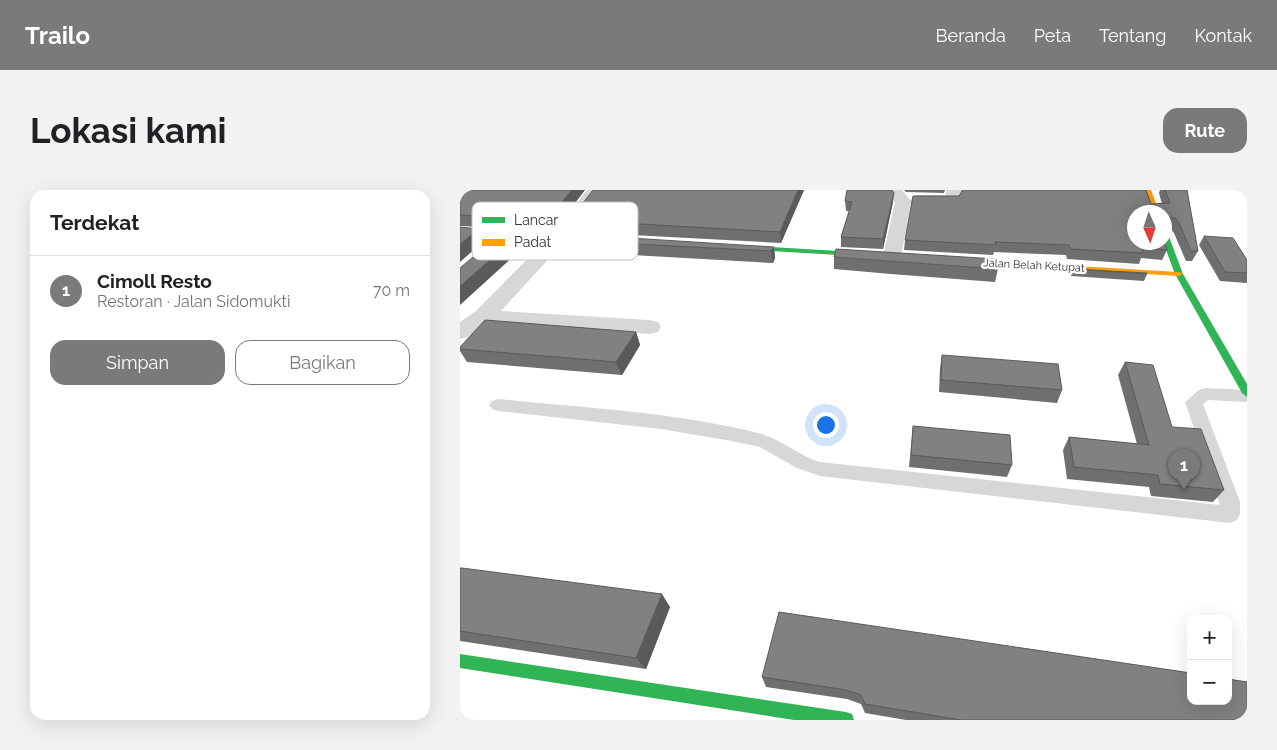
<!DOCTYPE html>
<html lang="id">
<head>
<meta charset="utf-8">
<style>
	body { margin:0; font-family:Raleway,sans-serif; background:#f2f2f2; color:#202124 }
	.controls { position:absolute; right:15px; bottom:15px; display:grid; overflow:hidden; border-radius:10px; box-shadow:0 5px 20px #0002 }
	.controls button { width:45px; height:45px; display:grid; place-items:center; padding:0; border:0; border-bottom:1px solid #e0e0e0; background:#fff; color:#202124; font:25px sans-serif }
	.compass { position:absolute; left:667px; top:15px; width:45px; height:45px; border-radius:50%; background:#fff; box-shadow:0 5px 20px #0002; rotate:177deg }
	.you { position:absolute; left:365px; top:234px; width:18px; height:18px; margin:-12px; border:4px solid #fff; border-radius:50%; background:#1a73e8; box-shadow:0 0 0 8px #1a73e833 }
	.badge { display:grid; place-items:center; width:32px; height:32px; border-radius:50%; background:#7a7a7a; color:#fff; font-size:16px; font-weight:700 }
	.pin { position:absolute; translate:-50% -41px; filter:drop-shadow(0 1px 2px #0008) }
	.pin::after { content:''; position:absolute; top:26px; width:18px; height:15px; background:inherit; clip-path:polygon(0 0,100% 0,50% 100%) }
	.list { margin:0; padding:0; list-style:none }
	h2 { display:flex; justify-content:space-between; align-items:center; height:65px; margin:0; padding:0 20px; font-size:21px }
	h2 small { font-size:16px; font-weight:400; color:#757577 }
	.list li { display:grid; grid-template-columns:32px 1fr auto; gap:15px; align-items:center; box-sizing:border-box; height:70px; padding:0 20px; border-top:1px solid #e0e0e0 }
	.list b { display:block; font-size:19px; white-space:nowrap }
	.list p { margin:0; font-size:16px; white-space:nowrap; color:#757577 }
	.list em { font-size:16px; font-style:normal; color:#757577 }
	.actions { display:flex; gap:10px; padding:15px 20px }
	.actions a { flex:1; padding:11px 0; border:1px solid #7a7a7a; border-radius:15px; text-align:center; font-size:18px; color:#7a7a7a }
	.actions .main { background:#7a7a7a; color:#fff }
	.map { position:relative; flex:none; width:787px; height:530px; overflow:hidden; border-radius:15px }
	header { display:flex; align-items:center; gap:30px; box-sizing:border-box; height:70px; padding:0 25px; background:#7a7a7a; color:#fff }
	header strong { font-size:24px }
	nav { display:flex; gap:28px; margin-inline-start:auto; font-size:18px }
	.intro { display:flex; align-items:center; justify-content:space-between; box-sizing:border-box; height:120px; padding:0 30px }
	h1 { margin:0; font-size:35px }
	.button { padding:12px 22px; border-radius:15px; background:#7a7a7a; color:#fff; font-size:18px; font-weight:700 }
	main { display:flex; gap:30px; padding:0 30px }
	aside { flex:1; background:#fff; border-radius:15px; box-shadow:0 5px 20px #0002 }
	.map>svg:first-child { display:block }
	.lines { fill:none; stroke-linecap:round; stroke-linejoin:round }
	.lane { fill:#d7d7d7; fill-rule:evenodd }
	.street { fill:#d7d7d7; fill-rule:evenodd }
	.fast { fill:#30b455; fill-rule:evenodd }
	.slow { fill:#ff9f0a; fill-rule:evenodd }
	.wall { fill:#6f6f6f }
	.shaded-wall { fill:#5a5a5a }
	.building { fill:#818181; stroke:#5a5a5a }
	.labels { text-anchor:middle; stroke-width:5; stroke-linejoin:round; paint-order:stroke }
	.far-street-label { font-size:11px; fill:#333; stroke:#fff }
	.key { fill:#fff; stroke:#c2c2c2; stroke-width:1 }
	.key-label { font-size:14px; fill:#333 }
</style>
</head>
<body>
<header>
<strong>Trailo</strong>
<nav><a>Beranda</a><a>Peta</a><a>Tentang</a><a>Kontak</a></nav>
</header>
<div class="intro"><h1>Lokasi kami</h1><a class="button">Rute</a></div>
<main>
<aside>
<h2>Terdekat<small></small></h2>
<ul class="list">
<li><span class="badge">1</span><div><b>Cimoll Resto</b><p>Restoran · Jalan Sidomukti</p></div><em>70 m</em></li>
</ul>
<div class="actions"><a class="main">Simpan</a><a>Bagikan</a></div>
</aside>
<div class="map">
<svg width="787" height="530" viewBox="0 0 787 530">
	<rect width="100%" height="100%" fill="#fff"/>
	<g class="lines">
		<path class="lane" d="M745 198 787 200V212L748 210 743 214 780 312V324L777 330 770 333 360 286 337 278 300 257 266 250 201 239 38 221 32 219 29 215 32 211 38 209C124 218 214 222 298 243 321 249 338 265 360 272L760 315 725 212 739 200Z"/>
		<path class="street" d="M127 0H143L106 50 41 121 190 130 198 132 201 137 198 142 190 144 28 133 8 147 0 149V132L16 121 94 42Z
			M425 0H442L450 10 458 5H486V0H502V6L497 14C485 16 462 18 451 12L441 66 439 70H425L423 66 435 12Z"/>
		<path class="fast" d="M0 40 174 49 178 51 174 53 0 44Z
			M704 42 708 44 723 84 787 194V207L782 203 715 84 703 52Z
			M274 55 413 63 417 65 413 67 277 59H274Z
			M0 464 386 522 392 524 394 530H334L0 478Z"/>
		<path class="slow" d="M685 0H691L699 22H693Z
			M498 69 719 82 723 84 719 86 501 73 497 71Z"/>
	</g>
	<path class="wall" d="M9 0H125L100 32 96 28 83 40 0 36V8Z
		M344 0 321 53 115 42 110 30Z
		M444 0H485L484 3 446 2Z
		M502 0H686L691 14H702L699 3 700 0H727L738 61 732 71H726L714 43 710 38H707L674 22 707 60 702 70 681 68 679 74 607 69 606 65 534 62 533 65 444 60 445 50 499 6Z
		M385 11 433 12 423 59 381 57V47L389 21H386Z
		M744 46 787 70V93L760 91 739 55Z
		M133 52 314 57 315 68 313 73 137 63Z
		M374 67 538 79 535 92 431 84 374 79Z
		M613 79 687 84 684 91 611 86Z
		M176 142 180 155 162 185 7 172 0 161V157Z
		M482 165 602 200 597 213 479 202 480 178Z
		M665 172 712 237 764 300 753 312 691 306 689 297 607 289 603 260 609 247 677 254 658 185Z
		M453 236 552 275 547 287 449 277Z
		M0 378 210 417 186 479 0 451V452Z
		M302 487 787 530H446L405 523 401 514 387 509 306 497Z"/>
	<path class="shaded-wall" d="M112 0H125L100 32 95 20Z
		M338 0H344L321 53 320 42Z
		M434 3 433 12 423 59V49Z
		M91 17 96 28 83 40 78 28Z
		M19 39 25 50 0 72V54Z
		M63 41 68 53 0 115V96Z
		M314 57 315 68 313 73 311 61Z
		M176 142 180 155 162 185 156 172Z
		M202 404 210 417 186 479 176 468Z"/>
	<path class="building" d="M9 0H112L95 20 91 17 78 28 0 25V8Z
		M133 0H338L320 42 110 30Z
		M387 0H432L434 3 423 49 381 47 392 12 385 11Z
		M503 0H686L691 14 710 13 705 0H727L738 61H731L719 33 715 28 709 27 707 29V40L704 41V22H674V52H704L707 60 682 58 683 63 611 59 609 55 535 52 536 55 445 50 453 6H499Z
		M0 37 19 39 0 54Z
		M45 40 63 41 0 96V78Z
		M138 46 314 57 311 61 133 52Z
		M744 46 773 48 787 70V83L765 82Z
		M376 59 537 69 538 79 374 67Z
		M613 79 687 83V84Z
		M25 130 176 142 156 172 0 159V157Z
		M482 165 598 174 602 200 481 190Z
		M665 172 693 175 712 237 741 239 764 300 700 294 698 285 614 277 609 247 689 255Z
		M453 236 550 245 552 275 451 265Z
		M0 378H2L202 404 176 468 0 441Z
		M319 422 731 483V511H768V489L787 492V530H501L405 514 401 505 386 500 302 487Z"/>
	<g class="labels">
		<g class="far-street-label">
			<text transform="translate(574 75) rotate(3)" y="4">Jalan Belah Ketupat</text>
		</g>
	</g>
	<rect x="12" y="12" width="166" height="58" rx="8" class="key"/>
	<rect x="22" y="27" width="23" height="6" fill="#30b455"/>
	<rect x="22" y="49" width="23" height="7" fill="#ff9f0a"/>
	<g class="key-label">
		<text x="54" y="35">Lancar</text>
		<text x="54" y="57">Padat</text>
	</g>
</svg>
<div class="controls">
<button>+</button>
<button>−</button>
</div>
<svg class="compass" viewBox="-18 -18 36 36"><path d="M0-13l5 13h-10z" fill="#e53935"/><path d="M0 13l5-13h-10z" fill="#757577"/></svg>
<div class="you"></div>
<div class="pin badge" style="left:724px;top:300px">1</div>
</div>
</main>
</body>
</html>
